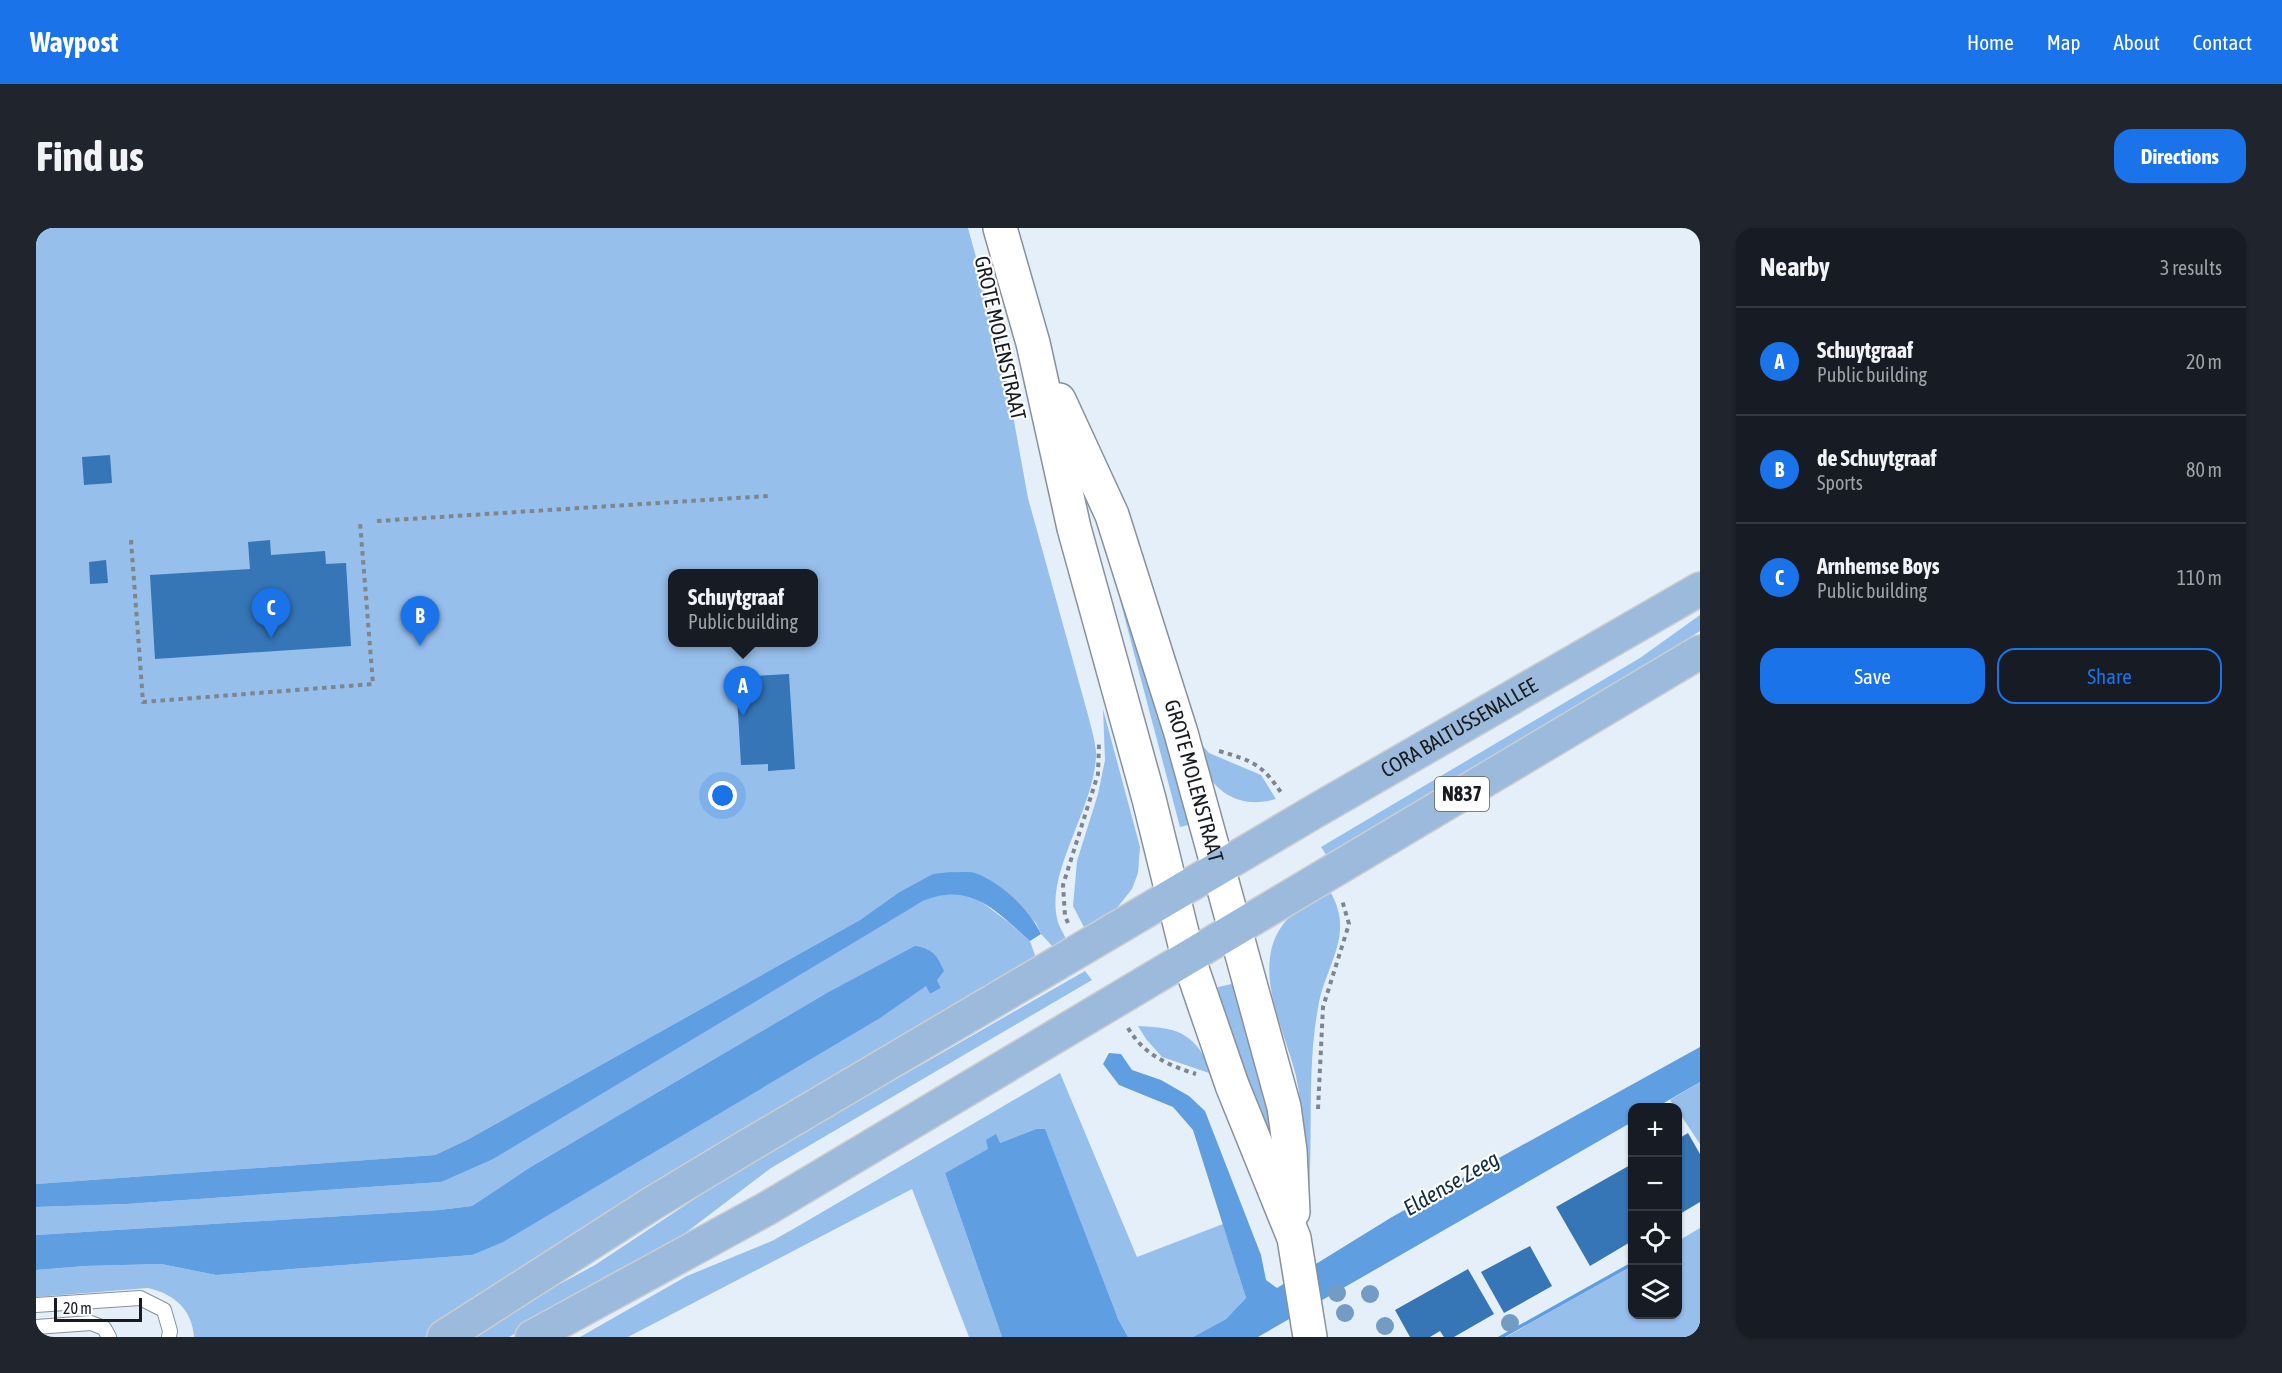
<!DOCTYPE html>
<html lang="en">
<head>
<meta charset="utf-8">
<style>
	body { margin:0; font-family:"Asap Condensed",sans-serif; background:#20242c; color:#f1f3f6 }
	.controls { position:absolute; right:18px; bottom:18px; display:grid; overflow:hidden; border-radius:12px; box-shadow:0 2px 4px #0004 }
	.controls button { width:54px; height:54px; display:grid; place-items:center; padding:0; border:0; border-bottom:2px solid #363941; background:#171b24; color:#f1f3f6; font:30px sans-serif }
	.scale { position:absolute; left:18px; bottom:15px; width:88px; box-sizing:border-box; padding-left:6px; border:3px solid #181b1f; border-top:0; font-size:16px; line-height:21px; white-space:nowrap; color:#181b1f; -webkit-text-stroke:4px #fff; paint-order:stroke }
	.you { position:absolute; left:687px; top:568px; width:21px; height:21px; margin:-15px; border:4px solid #fff; border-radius:50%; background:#1a73e8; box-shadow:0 0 0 9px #1a73e833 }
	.badge { display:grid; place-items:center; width:39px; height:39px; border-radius:50%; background:#1a73e8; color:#fff; font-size:20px; font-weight:700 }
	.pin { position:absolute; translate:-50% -50px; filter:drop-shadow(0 2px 3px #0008) }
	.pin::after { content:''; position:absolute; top:32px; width:21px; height:18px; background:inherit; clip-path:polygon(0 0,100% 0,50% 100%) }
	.popup { position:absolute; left:632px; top:341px; width:150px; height:78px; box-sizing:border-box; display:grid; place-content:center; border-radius:12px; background:#171b24; filter:drop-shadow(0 2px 4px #0005); font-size:20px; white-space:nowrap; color:#9ea1a6 }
	.popup b { font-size:22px; color:#f1f3f6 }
	.popup::after { content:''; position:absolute; left:50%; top:100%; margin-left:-12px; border:12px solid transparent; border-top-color:#171b24 }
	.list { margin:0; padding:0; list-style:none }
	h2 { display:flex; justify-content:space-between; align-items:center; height:78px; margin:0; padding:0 24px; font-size:26px }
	h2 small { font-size:20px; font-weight:400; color:#9ea1a6 }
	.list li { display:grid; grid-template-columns:39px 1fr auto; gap:18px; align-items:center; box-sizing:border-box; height:108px; padding:0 24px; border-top:2px solid #363941 }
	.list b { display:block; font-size:22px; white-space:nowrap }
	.list p { margin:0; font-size:20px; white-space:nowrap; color:#9ea1a6 }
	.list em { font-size:20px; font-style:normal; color:#9ea1a6 }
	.actions { display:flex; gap:12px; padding:18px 24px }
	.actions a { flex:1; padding:14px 0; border:2px solid #1a73e8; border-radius:18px; text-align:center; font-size:21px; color:#1a73e8 }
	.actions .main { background:#1a73e8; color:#fff }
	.icon { flex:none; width:33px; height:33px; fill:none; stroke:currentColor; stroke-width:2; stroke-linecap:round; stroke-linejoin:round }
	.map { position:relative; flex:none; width:1664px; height:1109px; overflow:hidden; border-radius:18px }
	header { display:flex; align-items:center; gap:36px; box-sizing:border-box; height:84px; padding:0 30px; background:#1a73e8; color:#fff }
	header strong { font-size:28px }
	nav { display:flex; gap:33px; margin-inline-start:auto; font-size:21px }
	.intro { display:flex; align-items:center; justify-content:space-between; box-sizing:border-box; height:144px; padding:0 36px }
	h1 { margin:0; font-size:42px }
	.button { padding:15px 27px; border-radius:18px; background:#1a73e8; color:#fff; font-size:21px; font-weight:700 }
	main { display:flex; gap:36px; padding:0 36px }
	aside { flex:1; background:#171b24; border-radius:18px; box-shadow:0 2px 4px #0004 }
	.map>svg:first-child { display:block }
	.green { fill:#97bfec; fill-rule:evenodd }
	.water { fill:#5e9ee1 }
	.building { fill:#3675b6 }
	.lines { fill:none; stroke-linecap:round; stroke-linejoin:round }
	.service-casing { stroke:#88919a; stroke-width:16 }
	.tertiary-casing { stroke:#88919a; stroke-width:36 }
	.primary-casing { stroke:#cccdce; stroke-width:36 }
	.path { stroke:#7f858c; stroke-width:4; stroke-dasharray:4.5 4.5; stroke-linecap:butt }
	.service { stroke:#fff; stroke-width:14 }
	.tertiary { stroke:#fff; stroke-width:33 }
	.primary { stroke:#9cbbdc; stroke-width:33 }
	.tree { fill:#729cc3 }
	.labels { text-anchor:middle; stroke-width:4.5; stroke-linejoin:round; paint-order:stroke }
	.shield { fill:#fff; stroke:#5d5f62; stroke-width:1.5 }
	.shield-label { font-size:20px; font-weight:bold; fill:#181b1f }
	.street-label { font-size:21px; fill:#181b1f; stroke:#fff }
	.water-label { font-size:22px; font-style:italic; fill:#102b46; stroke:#fff }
</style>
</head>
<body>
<header>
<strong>Waypost</strong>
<nav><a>Home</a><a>Map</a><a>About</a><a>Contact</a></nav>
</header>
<div class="intro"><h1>Find us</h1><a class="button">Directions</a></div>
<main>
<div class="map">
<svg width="1664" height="1109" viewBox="0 0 1664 1109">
	<rect width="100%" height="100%" fill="#e5eff9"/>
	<path class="green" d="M0 0H932L964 116 992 270 1052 487C1055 499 1059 512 1060 524 1061 576 1010 642 1021 690 1022 697 1027 704 1030 711L1018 720 1005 706 1000 695 962 658 862 665 824 692 431 912 399 927 0 956ZM636 346H777V414H636Z
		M1089 355 1156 596 1144 599 1080 357Z
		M1664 387V403L1608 439 1291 628 1285 619 1604 430Z
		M1067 481 1104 619 1102 645 1096 661 1080 681 1050 703 1037 678 1041 633 1062 566 1069 532Z
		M1159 509 1173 525 1225 547 1240 571C1210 580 1184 570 1168 541 1163 532 1162 519 1159 509Z
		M922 665 940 670 971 693 994 713 1000 730 650 940 389 1109H158C156 1081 138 1066 112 1060L0 1069V1042L49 1038 125 1036 180 1047 436 1027 890 757 894 766 905 760 901 752 789 766 493 940 436 978 403 982 0 1007V979L91 976 405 954 887 673 901 667Z
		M1295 665C1319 708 1289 737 1282 780 1271 840 1277 903 1273 964L1269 963C1267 926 1268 885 1260 848 1249 803 1215 741 1246 698 1257 682 1278 674 1295 665Z
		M1049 743 1056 752 735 940 635 1016 473 1109H426L559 1037 672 962 745 917Z
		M1200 755 1237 908 1228 910 1184 778 1182 759Z
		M1102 798C1148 800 1157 806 1179 847L1126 829 1110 811Z
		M1024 845 1101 1029 1187 996 1210 1070 1190 1091 1157 1109H1092L1082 1091 1000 901 964 915 909 945 966 1109H933L876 961 592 1109H544L651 1048 736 1013 759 1000Z
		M1664 854V916L1642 883V880L1639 879 1634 872Z
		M1664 1000V1109H1470L1596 1038V1086H1642V1013Z"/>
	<path class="water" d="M915 644C922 645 932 643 939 645 966 655 993 681 1005 706L994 713C960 683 935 653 887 673L457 931 405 954 91 976 0 979V956L399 927 431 912 824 692 862 665 897 646Z
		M879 718C897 721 901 727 908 743L901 752 905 760 894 766 890 758 844 790 467 1014 436 1027 180 1047 125 1036 49 1038 0 1042V1007L403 982 436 978 493 940 789 766Z
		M1664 819V854L1621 879 1596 880V894L1222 1109H1157L1190 1091 1210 1070 1157 902 1137 879 1083 857 1067 836 1073 825 1085 826 1096 842 1125 852 1153 868 1169 883 1225 1027 1230 1052 1241 1060 1356 989Z
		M1000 901H1009L1082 1091 1092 1109H966L909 945 952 921 950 912 960 906 964 915Z
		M1596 1034V1038L1469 1109H1462Z"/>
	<path class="building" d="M74 227 76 255 48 257 46 229Z
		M234 312 235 327 289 323 290 336 310 335 315 418 119 431 114 347 214 341 212 314Z
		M70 332 72 355 54 356 53 334Z
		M753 446 759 541 732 543V536L705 537 700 449Z
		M1652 905 1664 926V974L1642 987V911Z
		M1596 936V1013L1554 1038 1520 979Z
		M1494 1018 1516 1058 1468 1085 1445 1044Z
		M1432 1041 1458 1086 1418 1109H1408L1404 1103 1394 1109H1374L1359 1082Z"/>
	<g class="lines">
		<g class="service-casing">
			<path id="service" d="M0 1077 104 1070 128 1082 134 1103 133 1109
				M0 1099 55 1095 68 1100 73 1109"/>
		</g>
		<g class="tertiary-casing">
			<g id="tertiary">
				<path d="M964 0 997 115 1038 300 1113 571 1152 729 1196 857 1258 1010 1274 1109"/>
				<path id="s1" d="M1023 172 1076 287 1145 505 1248 879 1254 923 1257 984"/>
			</g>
		</g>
		<g class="primary-casing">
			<g id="primary">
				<path id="s2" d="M408 1109 617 975 710 919 1281 582 1664 361"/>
				<path d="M496 1109 730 981 1664 424"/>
			</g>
		</g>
		<path class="path" d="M341 293 732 268
			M95 312 107 474 337 456 324 294
			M1183 523C1217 533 1226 536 1246 566
			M1032 695 1029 688 1027 657 1062 546 1063 516
			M1092 800C1108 827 1132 837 1160 846
			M1282 881 1287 779 1313 696 1306 672"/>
		<use href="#service" class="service"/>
		<use href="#tertiary" class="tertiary"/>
		<use href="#primary" class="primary"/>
	</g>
	<g class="tree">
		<circle cx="1301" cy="1065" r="9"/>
		<circle cx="1334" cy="1066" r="9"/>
		<circle cx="1309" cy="1085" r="9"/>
		<circle cx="1474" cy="1095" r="9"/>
		<circle cx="1349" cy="1098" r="9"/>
	</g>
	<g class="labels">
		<rect class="shield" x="1399" y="549" width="54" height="34" rx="4.5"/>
		<g class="shield-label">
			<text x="1426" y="573">N837</text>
		</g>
		<g class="street-label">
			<text transform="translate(964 110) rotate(77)" y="7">GROTE MOLENSTRAAT</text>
			<text dy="7" stroke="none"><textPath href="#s2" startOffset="1184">CORA BALTUSSENALLEE</textPath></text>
			<text dy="7" stroke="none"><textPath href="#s1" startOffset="405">GROTE MOLENSTRAAT</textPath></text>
		</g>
		<g class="water-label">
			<text transform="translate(1415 955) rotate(-30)" y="8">Eldense Zeeg</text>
		</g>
	</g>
</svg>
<div class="controls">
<button>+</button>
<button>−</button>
<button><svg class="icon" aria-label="locate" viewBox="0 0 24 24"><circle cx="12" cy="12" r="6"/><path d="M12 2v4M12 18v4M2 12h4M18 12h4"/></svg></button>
<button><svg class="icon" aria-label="layers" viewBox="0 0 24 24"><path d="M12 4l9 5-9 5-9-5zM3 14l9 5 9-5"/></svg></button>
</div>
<div class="scale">20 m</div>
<div class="you"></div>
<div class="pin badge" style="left:707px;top:488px">A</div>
<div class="popup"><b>Schuytgraaf</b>Public building</div>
<div class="pin badge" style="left:384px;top:418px">B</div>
<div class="pin badge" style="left:235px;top:410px">C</div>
</div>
<aside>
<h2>Nearby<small>3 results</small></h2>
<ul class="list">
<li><span class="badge">A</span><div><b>Schuytgraaf</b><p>Public building</p></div><em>20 m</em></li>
<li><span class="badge">B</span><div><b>de Schuytgraaf</b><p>Sports</p></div><em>80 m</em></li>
<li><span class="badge">C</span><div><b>Arnhemse Boys</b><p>Public building</p></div><em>110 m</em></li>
</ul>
<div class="actions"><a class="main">Save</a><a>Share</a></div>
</aside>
</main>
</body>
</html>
